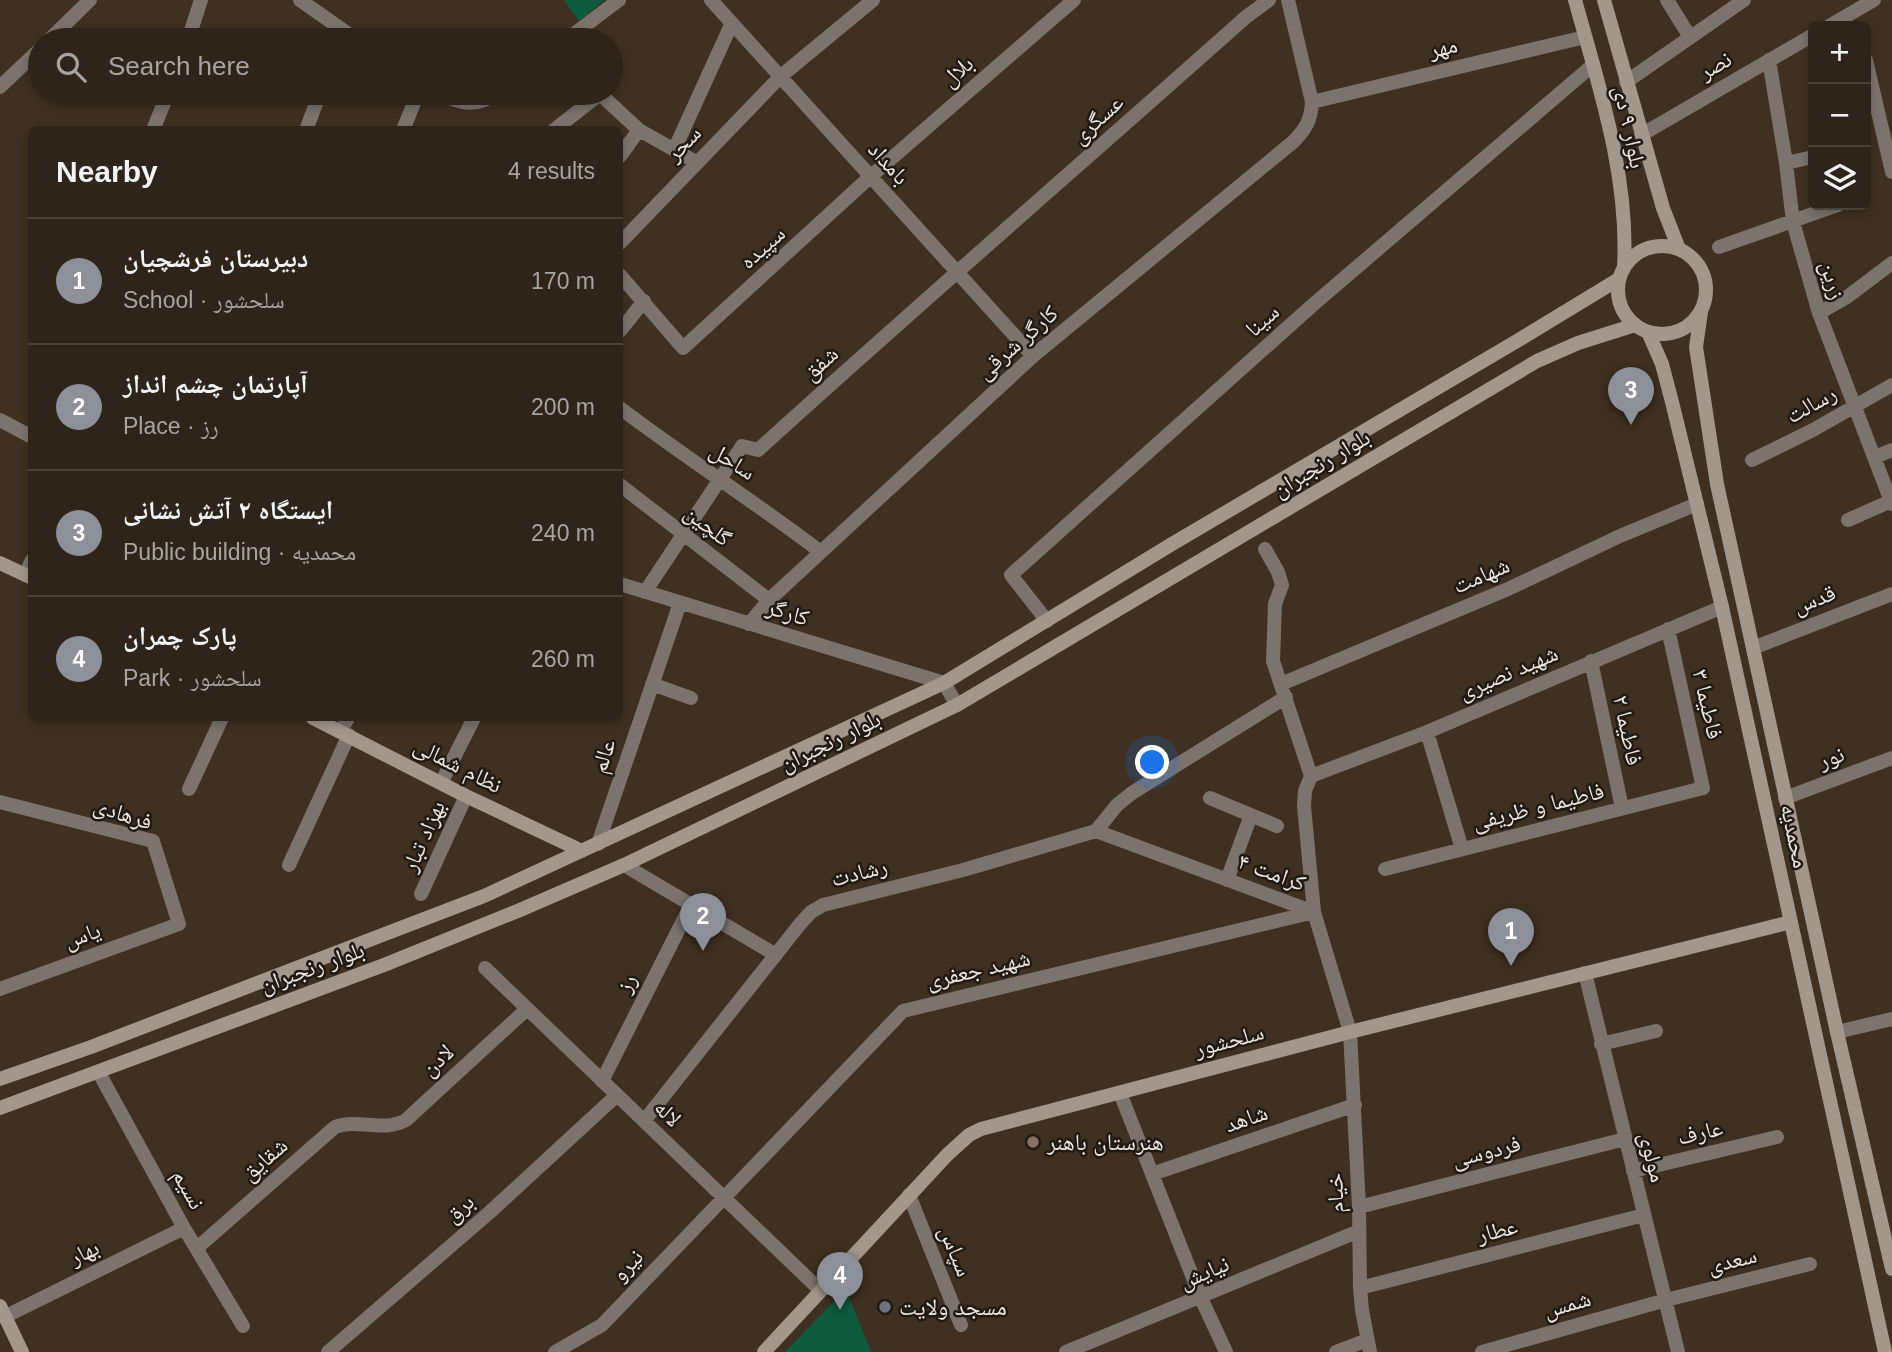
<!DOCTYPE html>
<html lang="en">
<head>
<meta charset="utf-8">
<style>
	body { margin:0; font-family:Helvetica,"Noto Naskh Arabic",sans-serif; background:#3b3026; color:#f1f3f6 }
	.controls { position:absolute; right:21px; top:21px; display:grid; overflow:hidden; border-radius:10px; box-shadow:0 4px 10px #0003 }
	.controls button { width:63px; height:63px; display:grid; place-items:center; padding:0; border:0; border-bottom:2px solid #4a4138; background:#2f2419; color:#f1f3f6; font:35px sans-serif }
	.you { position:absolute; left:1153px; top:763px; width:24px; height:24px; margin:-18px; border:5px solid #fff; border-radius:50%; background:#1a73e8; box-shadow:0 0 0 10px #1a73e833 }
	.badge { display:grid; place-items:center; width:46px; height:46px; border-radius:50%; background:#8c9099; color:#fff; font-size:23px; font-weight:700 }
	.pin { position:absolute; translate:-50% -58px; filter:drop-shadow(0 2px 4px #0008) }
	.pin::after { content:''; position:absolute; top:37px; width:24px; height:21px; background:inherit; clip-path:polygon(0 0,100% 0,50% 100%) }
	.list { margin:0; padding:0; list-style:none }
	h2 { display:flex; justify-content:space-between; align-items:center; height:91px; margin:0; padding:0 28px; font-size:30px }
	h2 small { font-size:23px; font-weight:400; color:#a7a4a2 }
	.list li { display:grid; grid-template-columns:46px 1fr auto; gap:21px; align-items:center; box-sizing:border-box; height:126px; padding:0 28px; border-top:2px solid #4a4138 }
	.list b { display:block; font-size:26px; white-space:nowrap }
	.list p { margin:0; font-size:23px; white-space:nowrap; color:#a7a4a2 }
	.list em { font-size:23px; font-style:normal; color:#a7a4a2 }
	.icon { flex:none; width:38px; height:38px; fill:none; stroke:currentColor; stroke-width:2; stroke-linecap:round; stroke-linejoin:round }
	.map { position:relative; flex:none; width:1892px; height:1352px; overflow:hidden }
	.search { position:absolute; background:#2f2419; box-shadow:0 4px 10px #0003; left:28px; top:28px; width:595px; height:77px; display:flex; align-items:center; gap:18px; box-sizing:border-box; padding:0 24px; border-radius:38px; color:#a7a4a2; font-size:26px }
	.panel { position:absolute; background:#2f2419; box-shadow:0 4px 10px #0003; left:28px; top:126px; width:595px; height:595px; border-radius:10px }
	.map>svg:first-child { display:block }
	.green { fill:#0e5b3d }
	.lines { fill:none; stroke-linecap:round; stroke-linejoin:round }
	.street { stroke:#7b736c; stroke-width:14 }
	.secondary { stroke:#a3978c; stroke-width:14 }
	.education-dot { fill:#8d6e63; stroke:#201a13; stroke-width:2.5 }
	.worship-dot { fill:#6b7280; stroke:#201a13; stroke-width:2.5 }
	.labels { text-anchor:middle; stroke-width:5; stroke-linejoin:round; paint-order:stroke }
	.street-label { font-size:23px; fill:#efe6dd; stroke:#201a13 }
	.poi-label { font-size:23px; fill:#efe6dd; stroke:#201a13; text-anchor:start }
</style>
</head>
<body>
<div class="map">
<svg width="1892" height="1352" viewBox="0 0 1892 1352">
	<rect width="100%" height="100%" fill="#3f3021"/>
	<path class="green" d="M564 0H605L579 21Z
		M846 1289 871 1352H785Z"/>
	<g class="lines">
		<path class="street" d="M300 0 357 40
			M711 0 1033 356
			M1667 0 1690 37
			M1829 26 1874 0
			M49 40 90 0
			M188 40 201 0
			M566 40 619 0
			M1769 60 1786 163 1793 222 1819 313 1892 504
			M1866 60 1892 172
			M1626 82 1744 0
			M0 87 40 49
			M439 93C461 104 476 108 497 93
			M599 93 639 130 696 162
			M1312 102 1585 37
			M153 130 168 93
			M306 130 320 93
			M403 130 418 93
			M554 130 600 94
			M1641 135 1813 35
			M675 148 732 23
			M620 156 639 130
			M1786 163 1813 157
			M620 243 781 76 873 0
			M1719 247 1838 205
			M620 275 683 348 870 177 1074 0
			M1819 313 1847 297 1892 263
			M620 331 644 301
			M620 408C686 458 755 502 821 552
			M0 420 32 437
			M1875 457 1892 450
			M1752 460 1813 430 1892 385
			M620 485 769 600
			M1848 520 1891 501
			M25 575 32 560
			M620 584 944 683 957 705
			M645 592 742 446 758 450C919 304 1083 162 1246 17L1269 0
			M1047 621 1011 575 1315 303 1593 65
			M749 624 769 600 1033 356 1293 142C1306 129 1311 120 1312 102L1288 0
			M1753 648 1892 594
			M1591 661 1622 808
			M652 684 691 698
			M1281 684 1508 589 1620 536 1697 504
			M341 730 348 718
			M1427 732 1462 849
			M1311 776 1427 732 1722 607
			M441 783 474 718
			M189 789 222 718
			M1210 798 1277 826
			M1785 798 1892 758
			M0 802 153 841 179 924 0 989
			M1096 831 1314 912 1350 1032 1359 1207 1360 1288 1362 1310 1370 1352
			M1096 831 1117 805 1132 793 1286 697
			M598 844 680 603
			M289 865 349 735
			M624 865 776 955
			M1385 869 1703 788 1668 629
			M1227 880 1251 815
			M421 894 466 796
			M485 968 820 1290
			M1585 973 1678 1352
			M1837 1032 1892 1019
			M1601 1044 1656 1031
			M99 1073 184 1228 243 1326
			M602 1081 691 905
			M1120 1093 1201 1298 1226 1352
			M644 1121 800 924 811 912 823 905 963 870 1096 831
			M1633 1171 1777 1137
			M1152 1174 1355 1105
			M909 1195 961 1325
			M1359 1207 1625 1139
			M197 1248 335 1127C358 1118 383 1133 406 1120L527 1009
			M1360 1288 1644 1215
			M4 1317 184 1228
			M328 1352 490 1212 617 1095
			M555 1352 602 1325 903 1011 1314 912 1304 806 1305 791 1311 776 1273 661 1275 604 1282 585 1278 572 1265 549
			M1066 1352 1359 1231
			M1336 1352 1367 1340
			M1482 1352 1666 1300 1810 1264"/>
		<path class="secondary" d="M1575 0C1599 87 1629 175 1624 267
			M1604 0 1663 208 1679 249
			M1618 290a44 44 0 1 1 88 0a44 44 0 1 1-88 0Z
			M1701 312 1696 347 1717 484 1837 1032 1892 1269
			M1648 332 1662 364 1672 402 1722 607 1885 1352
			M0 563 32 578
			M313 718 466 796 582 851
			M0 1079 91 1047 484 896 944 683 1172 544 1517 341 1619 279
			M0 1108 384 965 520 910 624 865 957 705 1537 361 1578 343 1635 325
			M0 1306 22 1352
			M764 1352 947 1155 969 1135 981 1129 1350 1032 1791 922"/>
	</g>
	<circle class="education-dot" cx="1033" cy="1142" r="7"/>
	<circle class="worship-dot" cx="885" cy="1307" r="7"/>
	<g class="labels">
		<g class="street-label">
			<text transform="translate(1443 47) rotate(-13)" y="8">مهر</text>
			<text transform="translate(1715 65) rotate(-30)" y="8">نصر</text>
			<text transform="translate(957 71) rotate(-41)" y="8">بلال</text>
			<text transform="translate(1097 119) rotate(-42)" y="8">عسگری</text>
			<text transform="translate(1630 127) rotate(78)" y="8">بلوار ۹ دی</text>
			<text transform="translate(683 143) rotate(-46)" y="8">سحر</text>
			<text transform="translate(889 163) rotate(48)" y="8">بامداد</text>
			<text transform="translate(762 247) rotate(-42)" y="8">سپیده</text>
			<text transform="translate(1833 280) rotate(74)" y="8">زرین</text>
			<text transform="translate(1262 320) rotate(-42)" y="8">سینا</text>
			<text transform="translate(1017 342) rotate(-41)" y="8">کارگر شرقی</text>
			<text transform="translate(820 363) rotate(-42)" y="8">شفق</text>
			<text transform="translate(1811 404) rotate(-29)" y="8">رسالت</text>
			<text transform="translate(733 461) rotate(33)" y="8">ساحل</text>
			<text transform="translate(1321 463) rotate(-31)" y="8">بلوار رنجبران</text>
			<text transform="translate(708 525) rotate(38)" y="8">گلچین</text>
			<text transform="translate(1481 575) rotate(-23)" y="8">شهامت</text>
			<text transform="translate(1814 599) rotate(-21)" y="8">قدس</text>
			<text transform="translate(788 612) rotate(17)" y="8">کارگر</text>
			<text transform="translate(1508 672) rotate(-23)" y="8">شهید نصیری</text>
			<text transform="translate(1708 704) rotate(77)" y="8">۳ فاطیما</text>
			<text transform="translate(1628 730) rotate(78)" y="8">فاطیما ۲</text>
			<text transform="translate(830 741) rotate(-26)" y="8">بلوار رنجبران</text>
			<text transform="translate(603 756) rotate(-72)" y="8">عالم</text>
			<text transform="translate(1831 757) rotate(-20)" y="8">نور</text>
			<text transform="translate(458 765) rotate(27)" y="8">نظام شمالی</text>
			<text transform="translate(1538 806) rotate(-14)" y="8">فاطیما و ظریفی</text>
			<text transform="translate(123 813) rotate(18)" y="8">فرهادی</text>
			<text transform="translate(423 836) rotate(-66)" y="8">بهزاد تبار</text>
			<text transform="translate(1795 836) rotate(78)" y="8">محمدیه</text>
			<text transform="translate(859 872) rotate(-14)" y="8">رشادت</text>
			<text transform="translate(1272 872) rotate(20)" y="8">کرامت ۴</text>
			<text transform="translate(82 935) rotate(-20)" y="8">یاس</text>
			<text transform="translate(312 967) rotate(-20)" y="8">بلوار رنجبران</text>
			<text transform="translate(978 969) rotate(-13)" y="8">شهید جعفری</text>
			<text transform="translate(626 983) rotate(-63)" y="8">رز</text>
			<text transform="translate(1229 1040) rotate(-15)" y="8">سلحشور</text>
			<text transform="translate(437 1060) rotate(-42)" y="8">لادن</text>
			<text transform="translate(668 1113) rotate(44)" y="8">لاله</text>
			<text transform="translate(1246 1118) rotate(-19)" y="8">شاهد</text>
			<text transform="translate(1700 1132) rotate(-13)" y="8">عارف</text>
			<text transform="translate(1486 1151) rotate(-14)" y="8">فردوسی</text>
			<text transform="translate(1653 1157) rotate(76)" y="8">مولوی</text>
			<text transform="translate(264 1159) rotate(-41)" y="8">شقایق</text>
			<text transform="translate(189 1189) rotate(61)" y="8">نسیم</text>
			<text transform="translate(1335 1193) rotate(-92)" y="8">خیام</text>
			<text transform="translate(459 1208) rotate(-41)" y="8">برق</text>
			<text transform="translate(1497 1230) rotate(-14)" y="8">عطار</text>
			<text transform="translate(956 1251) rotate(68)" y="8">سپاس</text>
			<text transform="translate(84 1252) rotate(-26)" y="8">بهار</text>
			<text transform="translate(1732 1260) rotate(-14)" y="8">سعدی</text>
			<text transform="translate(627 1265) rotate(-47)" y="8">نیرو</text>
			<text transform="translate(1204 1272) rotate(-23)" y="8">نیایش</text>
			<text transform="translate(1567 1304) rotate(-16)" y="8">شمس</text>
		</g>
		<g class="poi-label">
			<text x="1047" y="1150">هنرستان باهنر</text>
			<text x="899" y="1315">مسجد ولایت</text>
		</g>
	</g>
</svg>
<div class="controls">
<button>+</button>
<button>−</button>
<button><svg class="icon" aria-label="layers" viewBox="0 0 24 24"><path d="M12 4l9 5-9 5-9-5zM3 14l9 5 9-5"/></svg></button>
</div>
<div class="you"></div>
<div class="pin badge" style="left:1511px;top:966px">1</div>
<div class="pin badge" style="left:703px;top:951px">2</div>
<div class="pin badge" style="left:1631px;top:425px">3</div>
<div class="pin badge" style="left:840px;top:1310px">4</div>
<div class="search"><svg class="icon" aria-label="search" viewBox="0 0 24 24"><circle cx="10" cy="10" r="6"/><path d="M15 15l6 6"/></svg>Search here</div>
<section class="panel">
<h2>Nearby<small>4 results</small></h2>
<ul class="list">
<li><span class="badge">1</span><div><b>دبیرستان فرشچیان</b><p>School · سلحشور</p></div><em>170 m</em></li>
<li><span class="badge">2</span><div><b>آپارتمان چشم انداز</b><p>Place · رز</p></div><em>200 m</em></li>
<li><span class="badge">3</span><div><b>ایستگاه ۲ آتش نشانی</b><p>Public building · محمدیه</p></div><em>240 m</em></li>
<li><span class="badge">4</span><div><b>پارک چمران</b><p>Park · سلحشور</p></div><em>260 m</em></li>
</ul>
</section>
</div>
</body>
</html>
